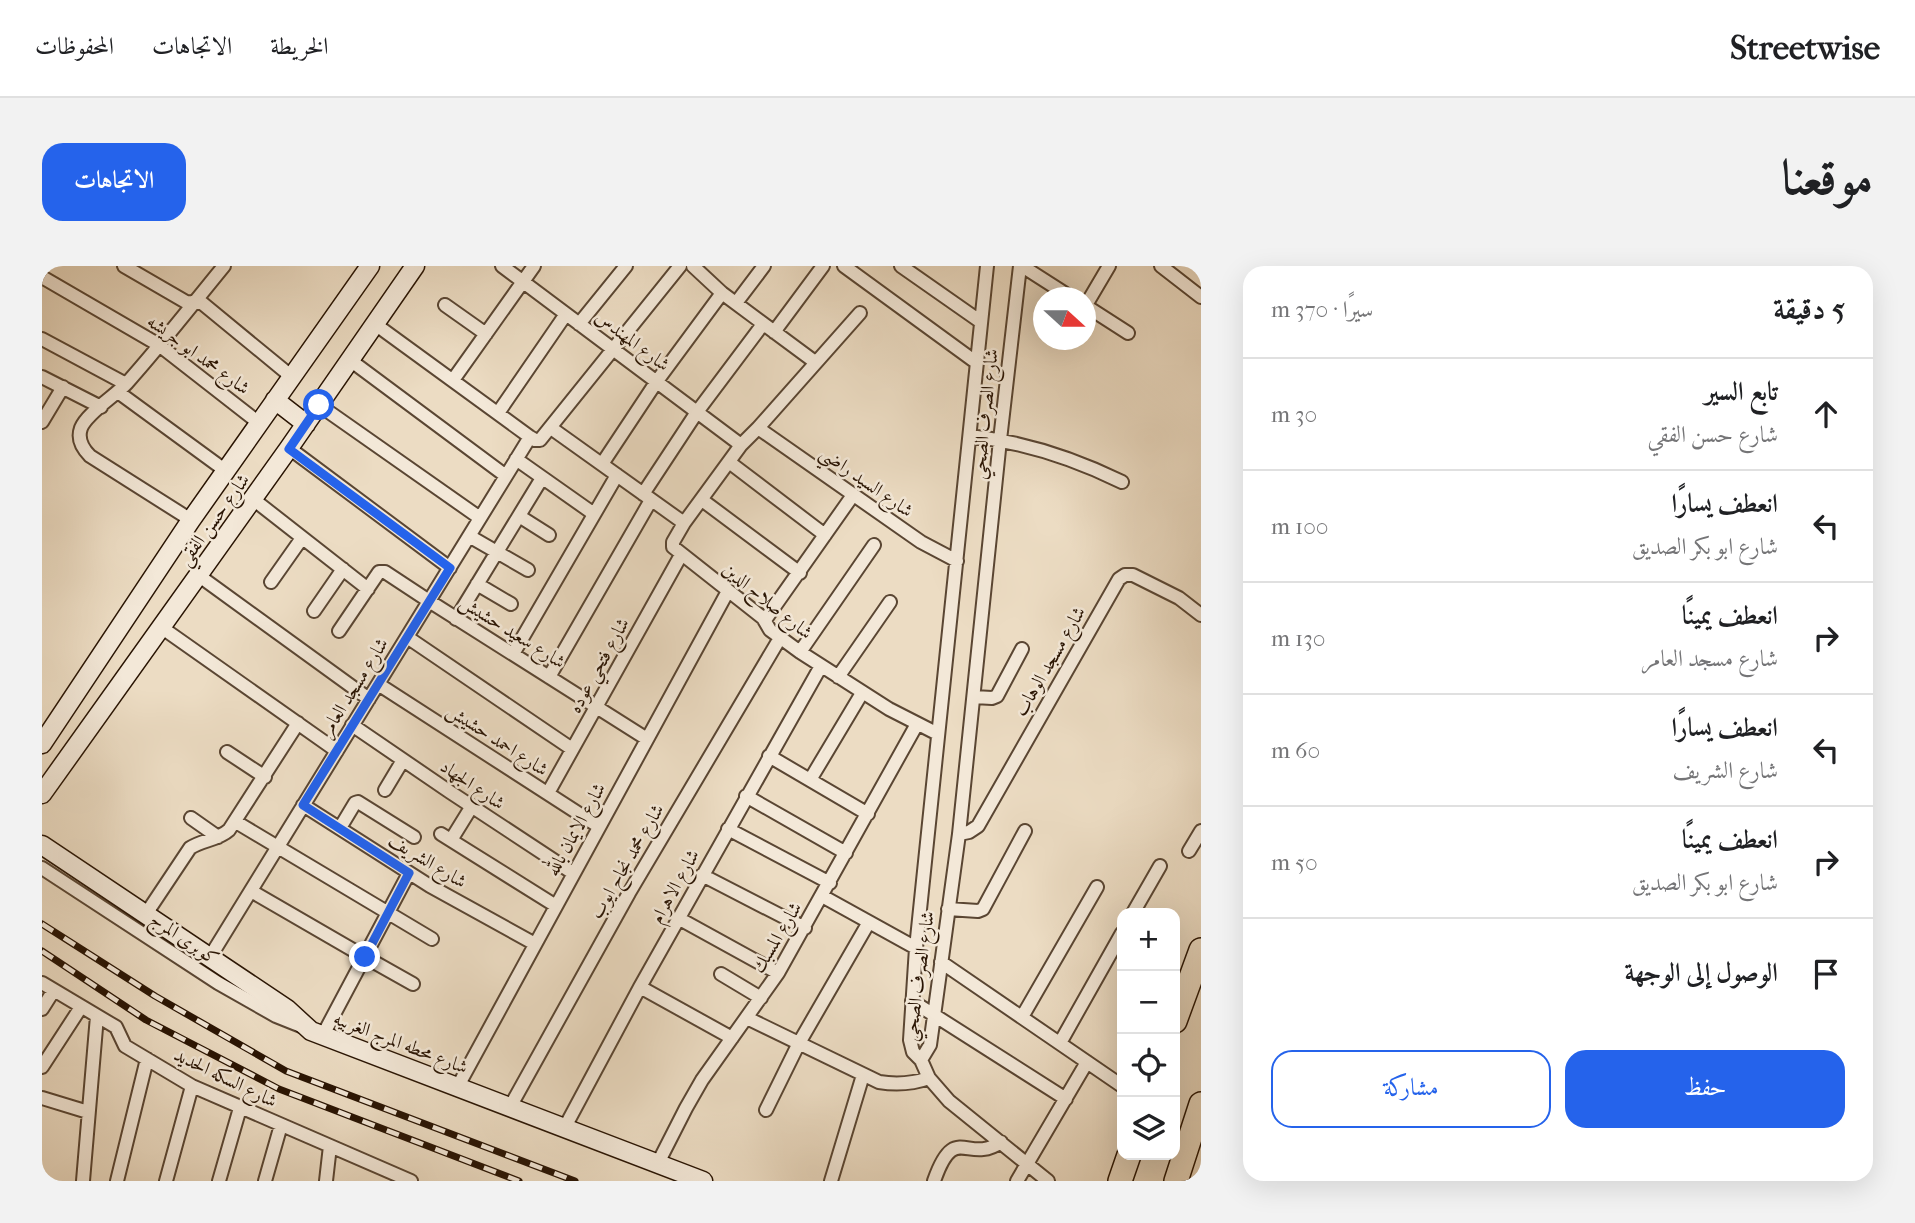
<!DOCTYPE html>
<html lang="ar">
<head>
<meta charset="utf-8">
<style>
	body { margin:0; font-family:"IM FELL French Canon",Amiri,serif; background:#f2f2f2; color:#202124; direction:rtl }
	.controls { position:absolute; right:21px; bottom:21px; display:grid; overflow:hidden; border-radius:14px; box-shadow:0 7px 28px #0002 }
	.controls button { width:63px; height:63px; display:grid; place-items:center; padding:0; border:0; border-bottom:2px solid #e0e0e0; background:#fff; color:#202124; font:35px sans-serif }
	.compass { position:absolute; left:991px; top:21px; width:63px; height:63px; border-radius:50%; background:#fff; box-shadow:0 7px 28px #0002; rotate:111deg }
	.stop { position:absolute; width:21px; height:21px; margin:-16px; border:5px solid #2563eb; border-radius:50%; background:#fff }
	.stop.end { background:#2563eb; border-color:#fff; box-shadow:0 2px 7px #0008 }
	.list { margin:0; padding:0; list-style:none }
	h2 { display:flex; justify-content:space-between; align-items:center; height:91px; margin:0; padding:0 28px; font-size:30px }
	h2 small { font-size:23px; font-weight:400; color:#757577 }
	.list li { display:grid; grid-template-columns:46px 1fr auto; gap:21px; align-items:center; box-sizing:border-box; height:112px; padding:0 28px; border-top:2px solid #e0e0e0 }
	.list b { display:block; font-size:26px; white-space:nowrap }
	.list p { margin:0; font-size:23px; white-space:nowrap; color:#757577 }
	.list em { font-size:23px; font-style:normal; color:#757577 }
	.actions { display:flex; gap:14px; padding:21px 28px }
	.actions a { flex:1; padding:16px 0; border:2px solid #2563eb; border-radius:21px; text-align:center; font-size:24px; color:#2563eb }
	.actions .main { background:#2563eb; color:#fff }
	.icon { flex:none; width:38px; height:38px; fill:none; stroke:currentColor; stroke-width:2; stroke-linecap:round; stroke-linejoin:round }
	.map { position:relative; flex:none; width:1159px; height:915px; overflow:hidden; direction:ltr; border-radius:21px }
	header { display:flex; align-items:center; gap:42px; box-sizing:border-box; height:98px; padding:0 35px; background:#fff; border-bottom:2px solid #e0e0e0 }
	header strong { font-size:33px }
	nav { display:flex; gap:38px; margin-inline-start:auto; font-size:24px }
	.intro { display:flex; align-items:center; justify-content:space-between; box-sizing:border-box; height:168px; padding:0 42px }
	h1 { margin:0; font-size:49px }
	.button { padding:18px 32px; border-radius:21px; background:#2563eb; color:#fff; font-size:24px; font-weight:700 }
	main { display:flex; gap:42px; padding:0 42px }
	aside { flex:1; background:#fff; border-radius:21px; box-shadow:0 7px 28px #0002 }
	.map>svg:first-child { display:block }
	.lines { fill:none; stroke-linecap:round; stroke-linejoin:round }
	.street-casing { stroke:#5a4633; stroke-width:16 }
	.secondary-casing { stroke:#291403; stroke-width:21 }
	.highway-casing { stroke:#291403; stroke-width:26 }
	.street { stroke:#f3e8d8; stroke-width:12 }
	.secondary { stroke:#f3e8d8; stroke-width:18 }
	.highway { stroke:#ecdcc3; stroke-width:23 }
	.rail-casing { stroke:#291403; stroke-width:7 }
	.rail { stroke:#f3e8d8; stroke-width:4.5; stroke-dasharray:13; stroke-linecap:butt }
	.route { stroke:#2563eb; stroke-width:9 }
	.labels { text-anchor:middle; stroke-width:5; stroke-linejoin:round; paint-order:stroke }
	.street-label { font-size:19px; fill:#291403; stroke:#f3e8d8 }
</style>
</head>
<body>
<header>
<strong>Streetwise</strong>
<nav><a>الخريطة</a><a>الاتجاهات</a><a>المحفوظات</a></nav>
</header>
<div class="intro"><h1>موقعنا</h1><a class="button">الاتجاهات</a></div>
<main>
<aside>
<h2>5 دقيقة<small>سيرًا · 370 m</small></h2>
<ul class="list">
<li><svg class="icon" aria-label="ahead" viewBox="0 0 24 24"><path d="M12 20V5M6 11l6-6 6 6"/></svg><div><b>تابع السير</b><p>شارع حسن الفقي</p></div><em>30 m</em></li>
<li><svg class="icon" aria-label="left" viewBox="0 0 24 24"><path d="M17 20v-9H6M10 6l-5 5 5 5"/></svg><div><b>انعطف يسارًا</b><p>شارع ابو بكر الصديق</p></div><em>100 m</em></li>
<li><svg class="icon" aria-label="right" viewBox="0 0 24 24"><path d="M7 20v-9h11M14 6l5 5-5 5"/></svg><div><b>انعطف يمينًا</b><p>شارع مسجد العامر</p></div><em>130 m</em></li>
<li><svg class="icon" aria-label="left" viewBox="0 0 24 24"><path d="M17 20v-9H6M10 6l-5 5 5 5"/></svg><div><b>انعطف يسارًا</b><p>شارع الشريف</p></div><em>60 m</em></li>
<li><svg class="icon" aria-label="right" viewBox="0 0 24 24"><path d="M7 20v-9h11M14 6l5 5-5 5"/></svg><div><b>انعطف يمينًا</b><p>شارع ابو بكر الصديق</p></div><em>50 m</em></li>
<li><svg class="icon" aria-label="arrive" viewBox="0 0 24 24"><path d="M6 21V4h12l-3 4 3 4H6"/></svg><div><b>الوصول إلى الوجهة</b></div></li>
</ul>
<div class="actions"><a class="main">حفظ</a><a>مشاركة</a></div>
</aside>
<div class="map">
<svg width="1159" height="915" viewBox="0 0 1159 915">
	<rect width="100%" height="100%" fill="#ecdcc3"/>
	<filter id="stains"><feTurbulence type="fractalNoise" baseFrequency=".00286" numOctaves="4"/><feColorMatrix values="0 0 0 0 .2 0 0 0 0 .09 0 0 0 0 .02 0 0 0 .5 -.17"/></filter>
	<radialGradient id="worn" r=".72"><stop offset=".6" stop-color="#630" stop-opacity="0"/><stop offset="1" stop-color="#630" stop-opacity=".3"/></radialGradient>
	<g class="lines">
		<g class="street-casing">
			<path id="street" d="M82 0 144 36 160 37 250 111
				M460 0 699 179
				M651 0 680 27 773 96
				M802 0 935 97
				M859 0 939 56
				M945 0 874 682 868 774 871 786 879 794 887 812 907 835 1006 915
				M980 0 1030 32
				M1119 0 1159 31
				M0 11 117 79 217 157
				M694 37 722 0
				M403 39 444 68
				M1044 39 1067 0
				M1044 40 1086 67
				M818 47 716 162 699 179 642 257 631 276V281L721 352 728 364 758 386 847 443 896 468
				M333 58 488 171 493 174H498L638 0
				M537 58 584 0
				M732 66 781 0
				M0 73 84 118
				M308 94 464 210
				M0 111 59 141
				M411 114 492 0
				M76 126 184 205
				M277 139 438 252
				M456 147 524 48
				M0 156 21 121
				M509 162 642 257
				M716 162 879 276 915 295
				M928 170C982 176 1031 192 1080 216
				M247 182 408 302
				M474 193 552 248
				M687 196 783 269
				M560 198 615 115 680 27
				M601 228 655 146 721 58
				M211 233 326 323
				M660 234 758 307
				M477 250 507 269
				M149 254 48 190C40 182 35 173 39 162 45 147 73 130 85 117 119 79 150 39 182 0
				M427 270 486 304
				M156 309 327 433
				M229 316 260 272
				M435 318 469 338
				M272 345 301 303
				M414 353 500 212
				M723 354 811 229
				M119 361 295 485
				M297 365 337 306H343L387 335 605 473
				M365 371 530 483
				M758 386 832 279
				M471 388 575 209
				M507 411 609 234
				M796 411 848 336
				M336 418 556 560
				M932 431 950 432 955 430 980 383
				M310 459 408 526 531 607
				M185 486 223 511
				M727 490 826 548
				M768 514 820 427
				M343 524 361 494
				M506 527 639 289
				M704 530 804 587
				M261 539 388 620 493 678
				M149 552 176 571
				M194 556 390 673
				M298 562 313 537 316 536 372 571
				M686 563 788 617
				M399 568 514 640
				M917 568 927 566 936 560 1077 313 1083 309H1091L1137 332 1159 349
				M409 574 430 540
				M1147 585 1159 565
				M0 602 176 717 234 750 259 760
				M660 609 763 662
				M209 625 323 691 371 718
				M780 630 874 682
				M906 643 936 645 941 643 983 565
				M1091 647 1118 600
				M104 648 148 582C160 574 176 574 187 564L256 457
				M636 652 736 707
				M168 691 488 171
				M899 696 1080 820
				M679 708 719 732
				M0 717 74 761 83 780 150 820 369 915
				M598 721 690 772
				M870 735 1024 833
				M0 743 12 724
				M980 751 1055 621
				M705 752 837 816C855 819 870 818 887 812
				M281 769 367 607
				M1018 777 1080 667
				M879 794 888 779 917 568 958 174 978 0
				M0 801 39 741
				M416 820 686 325
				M0 832 46 846
				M468 841 587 627 738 372
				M724 844 757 777 827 656
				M523 861 598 721 779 400
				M616 897 644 842 660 814 736 707 875 458
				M41 915 55 750
				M75 915 105 793
				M124 915 150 820
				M177 915 198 842
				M223 915 239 859
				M284 915 288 880
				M789 915 821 809
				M892 915C913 855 925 899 959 876
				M975 915 1045 796"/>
		</g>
		<g class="secondary-casing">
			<path id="secondary" d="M233 134 264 158
				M0 478 149 254 328 0
				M0 528 247 182 373 0
				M0 579 245 743 269 765 661 915"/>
		</g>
		<g class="highway-casing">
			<path id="highway" d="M1133 755 1159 684
				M1078 915 1087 889
				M1134 915 1159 838"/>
		</g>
		<use href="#street" class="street"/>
		<use href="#secondary" class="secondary"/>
		<use href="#highway" class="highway"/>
		<g class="rail-casing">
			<path id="rail" d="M0 658 113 730 244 805 533 915
				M0 685 104 754 237 823 477 915"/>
		</g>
		<use href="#rail" class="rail"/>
	</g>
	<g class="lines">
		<path class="route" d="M277 139 247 183 408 302 261 539 367 607 323 691"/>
	</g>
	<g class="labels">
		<g class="street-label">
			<text transform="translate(591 74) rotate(37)" y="7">شارع المهندس</text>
			<text transform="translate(157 88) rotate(36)" y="7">شارع محمد ابو جريشه</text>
			<text transform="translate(942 148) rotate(-84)" y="7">شارع الصرف الصحي</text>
			<text transform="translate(825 215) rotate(35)" y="7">شارع السيد راضي</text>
			<text transform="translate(171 253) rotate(-54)" y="7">شارع حسن الفقي</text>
			<text transform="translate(726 334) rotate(39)" y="7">شارع صلاح الدين</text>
			<text transform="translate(471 365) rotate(32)" y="7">شارع سعيد حشيش</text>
			<text transform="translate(1007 395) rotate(-60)" y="7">شارع مسجد الوهاب</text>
			<text transform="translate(556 399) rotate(-61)" y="7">شارع فتحي عوده</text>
			<text transform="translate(311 421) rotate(-58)" y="7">شارع مسجد العامر</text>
			<text transform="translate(456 473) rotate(33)" y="7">شارع احمد حشيش</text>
			<text transform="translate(431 518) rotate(34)" y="7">شارع الجهاد</text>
			<text transform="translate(533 563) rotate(-61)" y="7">شارع الايمان بالله</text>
			<text transform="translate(386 594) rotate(31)" y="7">شارع الشريف</text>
			<text transform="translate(584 595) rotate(-60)" y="7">شارع محمد نجاح ايوب</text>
			<text transform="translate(632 620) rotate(-61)" y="7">شارع الاهرام</text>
			<text transform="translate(734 671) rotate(-59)" y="7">شارع المسبك</text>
			<text transform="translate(143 672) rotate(34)" y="7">كوبرى المرج</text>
			<text transform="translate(876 710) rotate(-82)" y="7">شارع الصرف الصحي</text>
			<text transform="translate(359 776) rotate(21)" y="7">شارع محطه المرج الغربيه</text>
			<text transform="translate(184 811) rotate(26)" y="7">شارع السكه الحديد</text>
		</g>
	</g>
	<rect width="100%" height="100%" filter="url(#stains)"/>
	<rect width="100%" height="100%" fill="url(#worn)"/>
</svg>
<div class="controls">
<button>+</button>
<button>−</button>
<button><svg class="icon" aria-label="locate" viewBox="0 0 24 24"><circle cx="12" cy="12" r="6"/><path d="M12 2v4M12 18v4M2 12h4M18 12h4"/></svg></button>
<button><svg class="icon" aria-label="layers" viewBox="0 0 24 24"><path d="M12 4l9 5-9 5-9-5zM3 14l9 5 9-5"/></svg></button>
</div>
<svg class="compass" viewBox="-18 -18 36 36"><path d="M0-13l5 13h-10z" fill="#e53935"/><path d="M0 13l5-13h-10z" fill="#757577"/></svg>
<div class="stop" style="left:277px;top:139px"></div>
<div class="stop end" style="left:323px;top:691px"></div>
</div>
</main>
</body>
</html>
